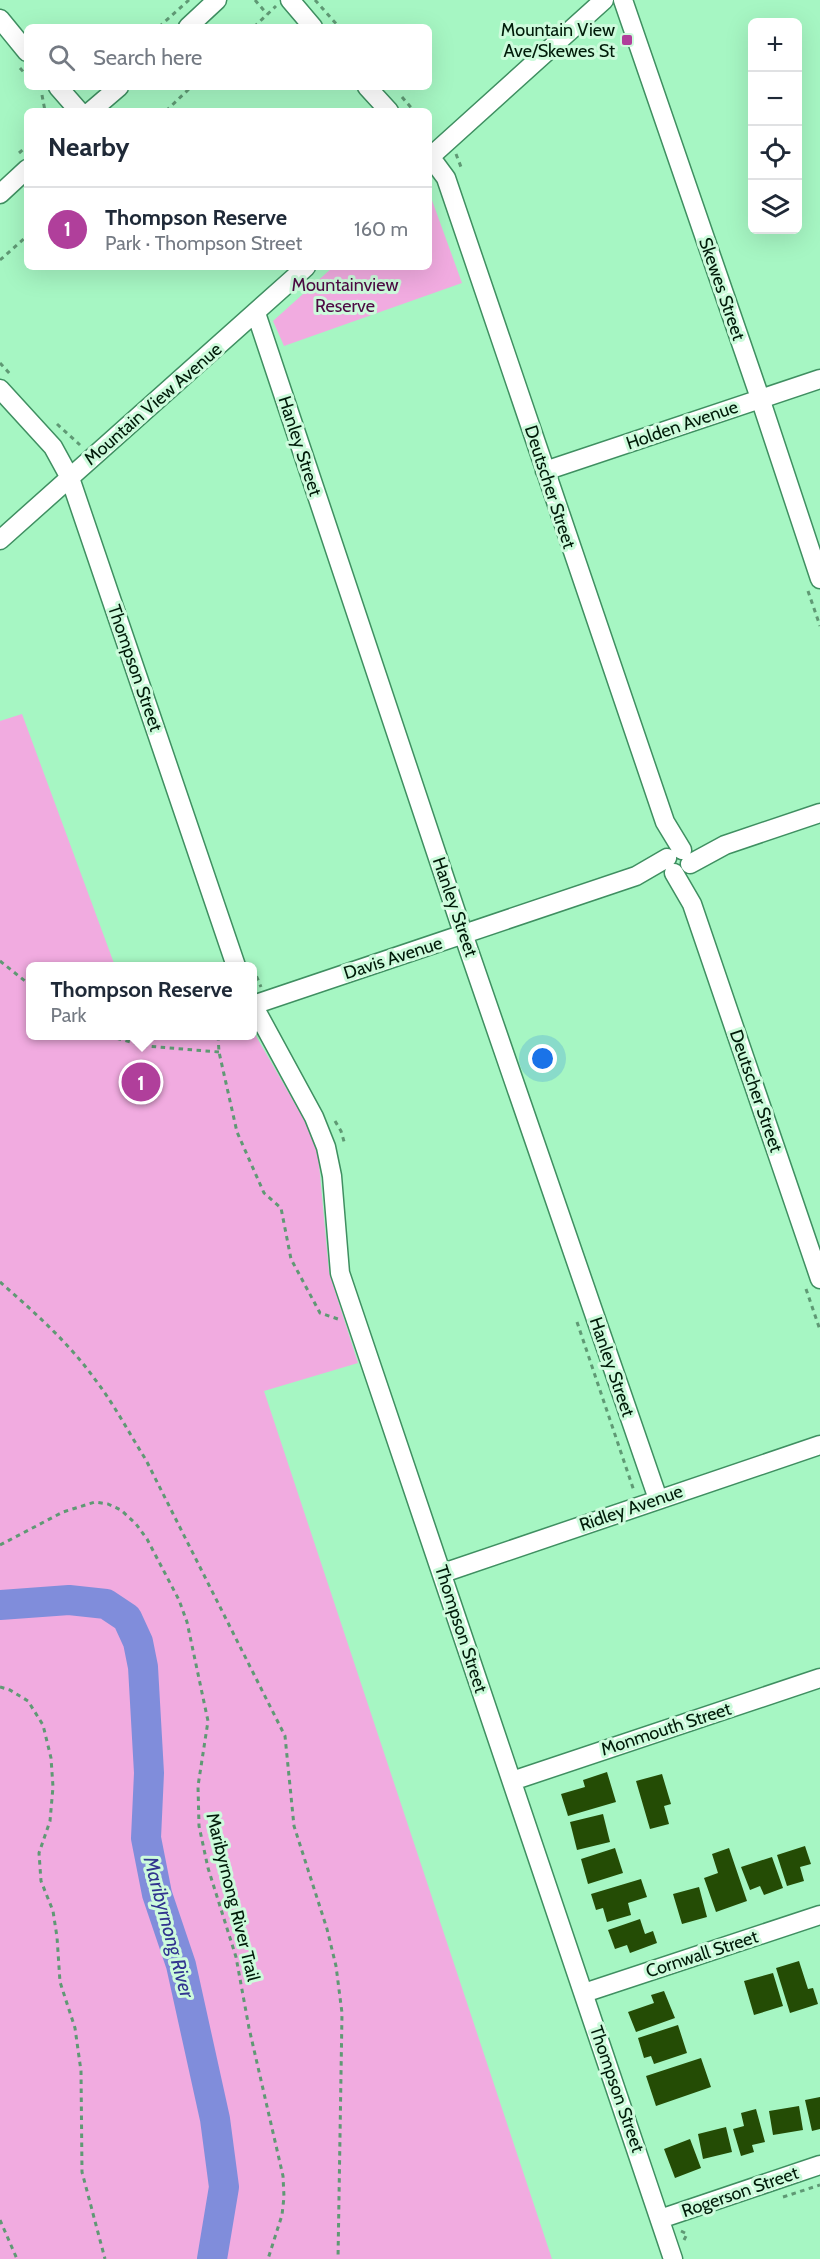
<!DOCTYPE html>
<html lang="en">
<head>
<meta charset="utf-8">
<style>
	body { margin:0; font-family:Cabin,sans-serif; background:#f6f6f7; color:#1f2937 }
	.controls { position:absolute; right:18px; top:18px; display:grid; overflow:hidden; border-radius:9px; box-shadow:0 6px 24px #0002 }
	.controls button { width:54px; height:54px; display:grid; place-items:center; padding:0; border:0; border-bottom:2px solid #e0e1e3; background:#fff; color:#1f2937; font:30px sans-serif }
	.you { position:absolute; left:543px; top:1059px; width:21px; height:21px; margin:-15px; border:4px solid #fff; border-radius:50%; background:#1a73e8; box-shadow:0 0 0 9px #1a73e833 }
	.badge { display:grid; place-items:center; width:39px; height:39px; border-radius:50%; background:#b03f9b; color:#fff; font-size:20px; font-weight:700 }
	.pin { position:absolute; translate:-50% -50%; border:3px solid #fff; box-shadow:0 2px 6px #0006 }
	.popup { position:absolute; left:26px; top:962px; width:231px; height:78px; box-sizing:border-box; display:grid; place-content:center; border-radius:9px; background:#fff; filter:drop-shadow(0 2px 4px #0005); font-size:20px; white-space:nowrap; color:#747a83 }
	.popup b { font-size:22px; color:#1f2937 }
	.popup::after { content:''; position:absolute; left:50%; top:100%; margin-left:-12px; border:12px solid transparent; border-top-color:#fff }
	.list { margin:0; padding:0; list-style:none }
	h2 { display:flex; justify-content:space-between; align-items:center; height:78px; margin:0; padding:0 24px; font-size:26px }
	h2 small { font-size:20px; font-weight:400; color:#747a83 }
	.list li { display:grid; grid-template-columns:39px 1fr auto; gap:18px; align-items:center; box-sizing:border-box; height:84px; padding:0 24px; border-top:2px solid #e0e1e3 }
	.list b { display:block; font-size:22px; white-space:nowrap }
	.list p { margin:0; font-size:20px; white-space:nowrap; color:#747a83 }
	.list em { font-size:20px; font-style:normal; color:#747a83 }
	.icon { flex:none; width:33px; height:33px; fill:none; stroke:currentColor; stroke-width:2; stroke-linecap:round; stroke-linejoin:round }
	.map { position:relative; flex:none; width:820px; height:2259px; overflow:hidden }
	.search { position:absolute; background:#fff; box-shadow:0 6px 24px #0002; left:24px; top:24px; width:408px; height:66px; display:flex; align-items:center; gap:15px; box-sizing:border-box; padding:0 21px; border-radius:9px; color:#747a83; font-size:22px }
	.panel { position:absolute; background:#fff; box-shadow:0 6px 24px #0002; left:24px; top:108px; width:408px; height:162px; border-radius:9px }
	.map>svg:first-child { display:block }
	.green { fill:#f1abe0 }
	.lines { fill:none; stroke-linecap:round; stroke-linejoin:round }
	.river { stroke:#808ddb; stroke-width:30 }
	.building { fill:#244c05 }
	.minor-casing { stroke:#3f8f61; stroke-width:21 }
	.path { stroke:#5f9974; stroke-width:3; stroke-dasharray:4.5 4.5; stroke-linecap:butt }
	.minor { stroke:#fff; stroke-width:18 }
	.poi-dot { fill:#b03f9b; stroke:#cdfbdc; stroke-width:2 }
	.labels { text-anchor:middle; stroke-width:6; stroke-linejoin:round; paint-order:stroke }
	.poi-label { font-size:18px; fill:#001b09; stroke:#cdfbdc; text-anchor:end }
	.park-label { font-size:18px; fill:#4e0b44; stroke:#cdfbdc }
	.street-label { font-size:18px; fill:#001b09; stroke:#cdfbdc }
	.water-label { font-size:20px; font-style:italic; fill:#31348f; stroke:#cdfbdc }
</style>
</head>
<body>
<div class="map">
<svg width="820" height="2259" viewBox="0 0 820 2259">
	<rect width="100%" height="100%" fill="#a6f6c3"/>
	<path class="green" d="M429 192 462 283 284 346 273 321 333 267H429Z
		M22 714 115 966H30V1036H252V1029L317 1142 329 1272 358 1363 264 1391 552 2259H0V721Z"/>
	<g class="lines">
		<path class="river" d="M0 1605 69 1600 106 1604 127 1618 138 1642 143 1667 149 1773 146 1838 157 1894 181 1965 215 2119 224 2187 212 2259"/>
	</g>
	<path class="building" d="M607 1772 616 1802 568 1816 561 1794 585 1787 583 1780Z
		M662 1774 671 1804 664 1806 669 1824 650 1829 636 1781Z
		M603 1814 610 1842 577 1850 570 1822Z
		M805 1846 811 1864 800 1867 804 1881 787 1886 777 1855Z
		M615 1848 623 1873 588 1884 581 1859Z
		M729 1848 747 1901 716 1912 704 1878 718 1873 712 1854Z
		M772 1857 783 1888 764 1895 760 1886 750 1890 741 1867Z
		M641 1879 647 1897 628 1903 631 1915 607 1922 603 1908 596 1910 591 1894Z
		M699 1887 707 1917 682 1924 673 1894Z
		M640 1919 645 1934 653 1931 657 1943 630 1953 627 1945 615 1949 608 1930Z
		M799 1961 808 1989 813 1988 818 2004 790 2013 776 1968Z
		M773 1973 783 2006 754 2015 744 1981Z
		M664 1991 675 2018 636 2032 628 2012 654 2003 651 1995Z
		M678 2025 687 2053 654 2064 651 2056 644 2058 638 2038Z
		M701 2058 711 2087 656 2106 646 2076Z
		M820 2097V2129L812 2131 805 2100Z
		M799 2106 803 2130 773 2135 769 2111Z
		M756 2109 765 2142 752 2145 754 2152 741 2156 733 2129 744 2126 741 2113Z
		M726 2127 732 2152 703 2159 698 2134Z
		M690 2139 701 2168 675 2178 664 2149Z"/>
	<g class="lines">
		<g class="minor-casing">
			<path id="minor" d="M290 0 313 27
				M623 0 760 398 820 579
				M0 19 27 52
				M188 27 217 0
				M58 87 79 111
				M367 87 389 111
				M91 111 119 87
				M429 155 446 178 665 822 682 850
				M429 158 604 0
				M0 194 27 169
				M256 313 468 948 658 1499
				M0 389 53 447 70 478 236 966
				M545 471 820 379
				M0 540 306 267
				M690 864 725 845 820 813
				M674 873 692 904 820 1279
				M252 1003 314 1117 326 1147 332 1176 340 1273 673 2259
				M253 1005 636 876 667 858
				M443 1573 820 1445
				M512 1781 820 1678
				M584 1993 820 1915
				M660 2219 820 2165"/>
		</g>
		<path class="path" d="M255 0 267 14
			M315 0 339 27
			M159 27 189 0
			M254 27 276 6
			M20 68 27 76
			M42 95 45 111
			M402 97 414 111
			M166 111 191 87
			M19 153 27 146
			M456 154 461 167
			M0 260 27 236
			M0 363 11 375
			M57 424 80 445
			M808 591 820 626
			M0 961 30 985
			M253 968 261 987
			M108 1036 146 1046 219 1052
			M218 1036 219 1052 237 1132 264 1193 281 1208 291 1259 320 1313 338 1319
			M335 1121 341 1131 345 1145
			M0 1282C33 1311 68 1342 94 1378 114 1404 129 1433 146 1460L285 1736 294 1826 327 1929 336 1966 342 2013 338 2259
			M806 1289 820 1330
			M577 1322 634 1491
			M0 1545 63 1512 95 1502 108 1504 121 1510 136 1524 147 1539 179 1600 187 1622 208 1721 198 1786 199 1826 208 1868 236 1957 249 2028 283 2176 284 2197 282 2215 268 2259
			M0 1687 10 1690 28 1701 43 1725 51 1758 53 1787 50 1821 39 1853 41 1881 53 1911 57 1937 60 1982 75 2028 81 2071 82 2172 105 2259
			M783 2197 820 2185
			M0 2220 17 2259
			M681 2231 687 2234 684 2240"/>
		<use href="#minor" class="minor"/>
	</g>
	<rect class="poi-dot" x="621" y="34" width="12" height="12" rx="3"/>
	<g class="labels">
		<g class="poi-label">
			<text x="615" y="36">Mountain View<tspan x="615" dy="21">Ave/Skewes St</tspan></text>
		</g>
		<g class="park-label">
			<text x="345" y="291">Mountainview<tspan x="345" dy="21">Reserve</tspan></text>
		</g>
		<g class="street-label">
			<text transform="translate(722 289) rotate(71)" y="6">Skewes Street</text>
			<text transform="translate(153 404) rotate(-41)" y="6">Mountain View Avenue</text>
			<text transform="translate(682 425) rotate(-19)" y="6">Holden Avenue</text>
			<text transform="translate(300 446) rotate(72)" y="6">Hanley Street</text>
			<text transform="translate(550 487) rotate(72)" y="6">Deutscher Street</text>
			<text transform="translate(135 668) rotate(71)" y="6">Thompson Street</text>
			<text transform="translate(455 907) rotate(71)" y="6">Hanley Street</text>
			<text transform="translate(393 958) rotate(-18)" y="6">Davis Avenue</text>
			<text transform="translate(756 1091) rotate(71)" y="6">Deutscher Street</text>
			<text transform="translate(612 1367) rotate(71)" y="6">Hanley Street</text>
			<text transform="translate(631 1508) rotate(-19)" y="6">Ridley Avenue</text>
			<text transform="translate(461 1629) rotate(72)" y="6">Thompson Street</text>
			<text transform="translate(666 1729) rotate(-18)" y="6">Monmouth Street</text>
			<text transform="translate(233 1897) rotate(76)" y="6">Maribyrnong River Trail</text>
			<text transform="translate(702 1954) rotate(-18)" y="6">Cornwall Street</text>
			<text transform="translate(617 2089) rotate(71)" y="6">Thompson Street</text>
			<text transform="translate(740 2192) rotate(-19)" y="6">Rogerson Street</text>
		</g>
		<g class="water-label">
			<text transform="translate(169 1927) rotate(75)" y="7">Maribyrnong River</text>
		</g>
	</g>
</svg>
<div class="controls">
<button>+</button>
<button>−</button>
<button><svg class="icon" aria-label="locate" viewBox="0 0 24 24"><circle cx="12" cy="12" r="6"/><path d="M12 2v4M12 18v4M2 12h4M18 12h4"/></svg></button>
<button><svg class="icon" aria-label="layers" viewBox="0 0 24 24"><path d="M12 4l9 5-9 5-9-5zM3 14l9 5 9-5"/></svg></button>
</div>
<div class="you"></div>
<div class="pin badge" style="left:141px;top:1082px">1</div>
<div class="popup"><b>Thompson Reserve</b>Park</div>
<div class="search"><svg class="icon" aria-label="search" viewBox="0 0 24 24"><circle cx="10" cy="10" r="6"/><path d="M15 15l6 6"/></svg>Search here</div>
<section class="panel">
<h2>Nearby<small></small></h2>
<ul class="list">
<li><span class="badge">1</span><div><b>Thompson Reserve</b><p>Park · Thompson Street</p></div><em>160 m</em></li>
</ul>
</section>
</div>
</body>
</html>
